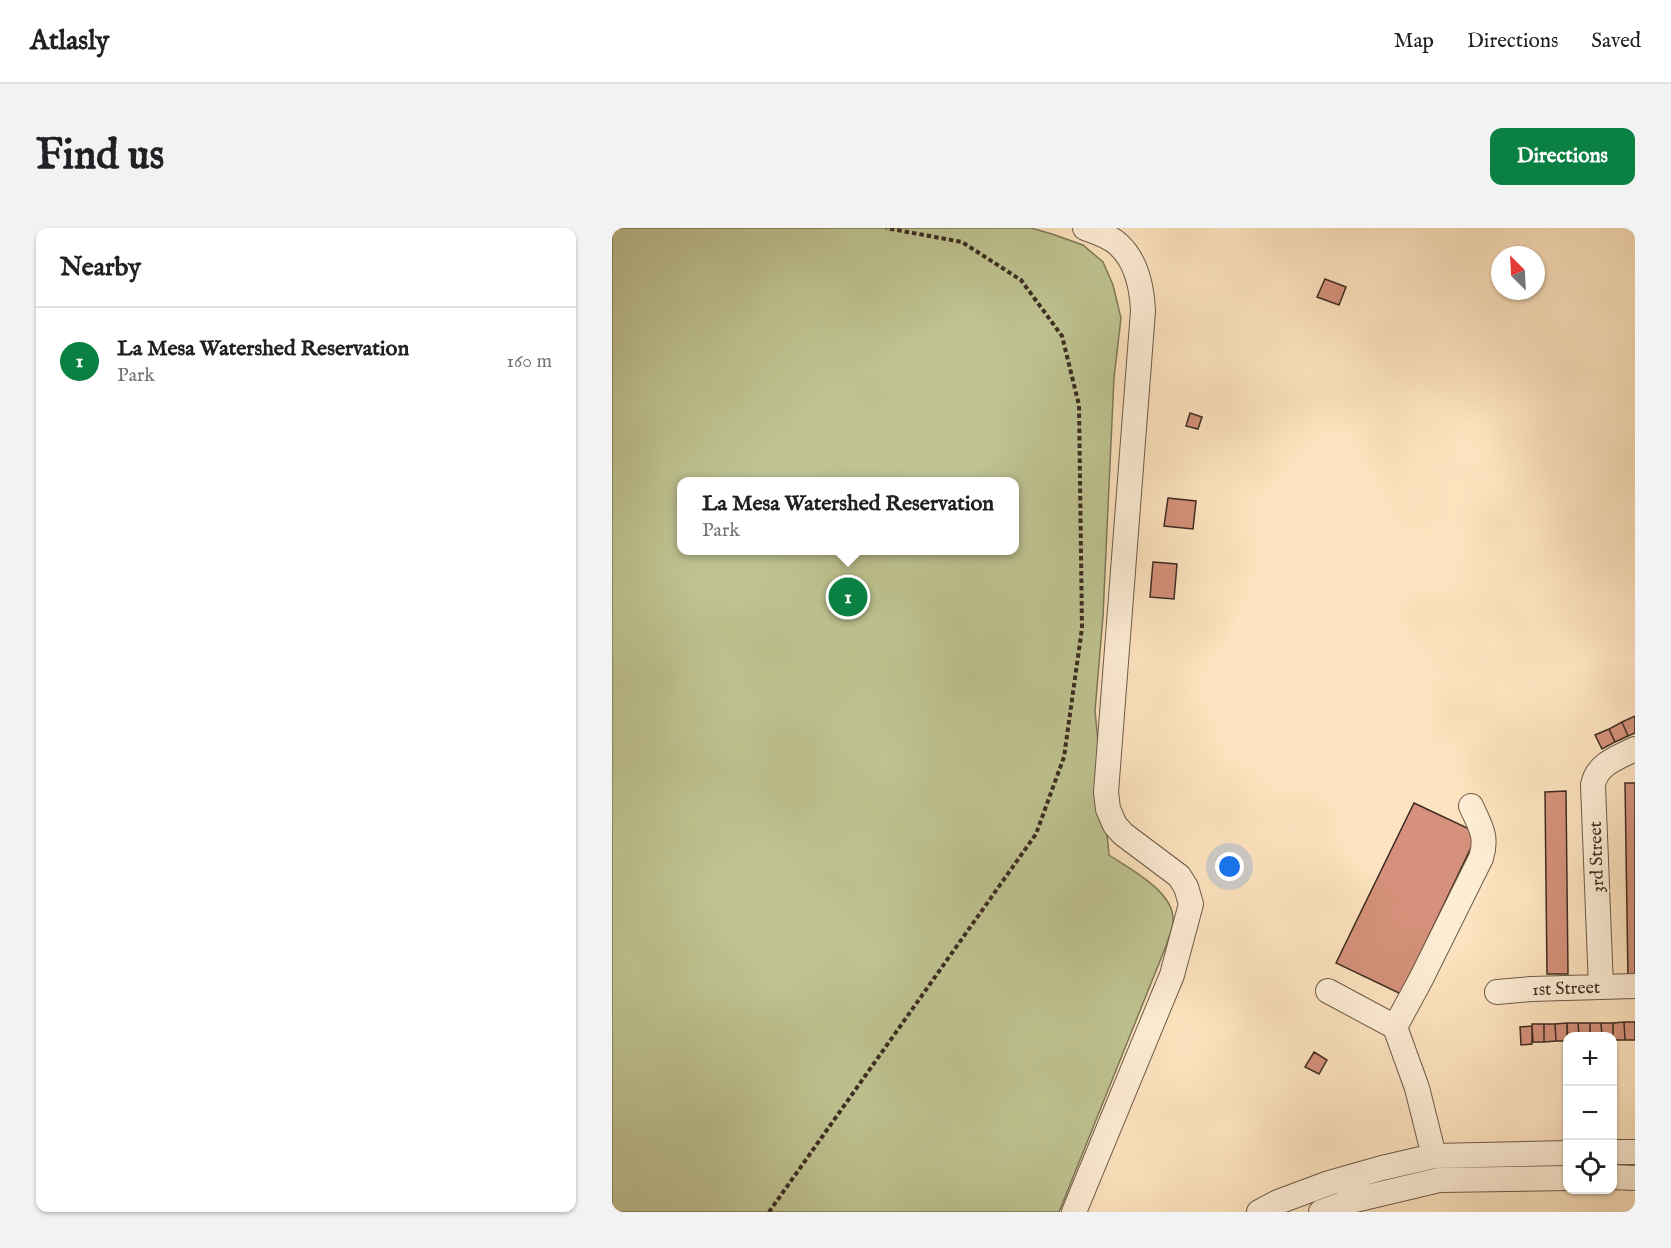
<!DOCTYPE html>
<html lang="en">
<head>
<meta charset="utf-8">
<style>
	body { margin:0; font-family:"IM FELL English",serif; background:#f2f2f2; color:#202124 }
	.controls { position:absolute; right:18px; bottom:18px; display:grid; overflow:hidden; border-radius:12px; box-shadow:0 2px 4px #0004 }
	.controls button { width:54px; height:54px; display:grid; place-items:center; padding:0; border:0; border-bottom:2px solid #e0e0e0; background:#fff; color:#202124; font:30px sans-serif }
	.compass { position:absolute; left:879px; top:18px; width:54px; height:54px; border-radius:50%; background:#fff; box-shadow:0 2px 4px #0004; rotate:336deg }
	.you { position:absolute; left:618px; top:639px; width:21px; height:21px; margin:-15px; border:4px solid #fff; border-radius:50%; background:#1a73e8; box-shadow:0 0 0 9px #1a73e833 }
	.badge { display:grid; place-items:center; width:39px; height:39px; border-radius:50%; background:#0b8043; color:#fff; font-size:20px; font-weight:700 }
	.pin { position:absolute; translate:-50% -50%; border:3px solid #fff; box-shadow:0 2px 6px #0006 }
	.popup { position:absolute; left:65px; top:249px; width:342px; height:78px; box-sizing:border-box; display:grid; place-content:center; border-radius:12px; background:#fff; filter:drop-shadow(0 2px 4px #0005); font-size:20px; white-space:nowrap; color:#757577 }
	.popup b { font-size:22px; color:#202124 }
	.popup::after { content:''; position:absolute; left:50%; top:100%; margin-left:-12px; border:12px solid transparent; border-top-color:#fff }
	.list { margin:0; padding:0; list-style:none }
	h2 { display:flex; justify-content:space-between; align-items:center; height:78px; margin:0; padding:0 24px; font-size:26px }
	h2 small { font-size:20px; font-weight:400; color:#757577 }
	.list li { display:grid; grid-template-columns:39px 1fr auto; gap:18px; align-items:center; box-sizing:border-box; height:108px; padding:0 24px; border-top:2px solid #e0e0e0 }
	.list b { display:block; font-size:22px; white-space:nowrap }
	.list p { margin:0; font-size:20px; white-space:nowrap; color:#757577 }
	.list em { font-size:20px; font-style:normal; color:#757577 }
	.icon { flex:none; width:33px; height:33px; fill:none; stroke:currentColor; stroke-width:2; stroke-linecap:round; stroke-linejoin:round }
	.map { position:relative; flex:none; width:1023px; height:984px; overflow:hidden; border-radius:12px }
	header { display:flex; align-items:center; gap:36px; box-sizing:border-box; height:84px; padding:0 30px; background:#fff; border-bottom:2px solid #e0e0e0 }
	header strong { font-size:28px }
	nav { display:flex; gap:33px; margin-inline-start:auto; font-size:21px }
	.intro { display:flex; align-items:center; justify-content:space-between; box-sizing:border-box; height:144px; padding:0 36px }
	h1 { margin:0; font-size:42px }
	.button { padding:15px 27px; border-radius:12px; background:#0b8043; color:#fff; font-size:21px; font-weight:700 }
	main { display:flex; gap:36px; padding:0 36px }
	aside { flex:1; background:#fff; border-radius:12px; box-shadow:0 2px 4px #0004 }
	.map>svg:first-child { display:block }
	.green { fill:#bfc492; stroke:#7e785a; stroke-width:1.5; fill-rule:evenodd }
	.building { fill:#d5917b; stroke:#3d2c22; stroke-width:1.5 }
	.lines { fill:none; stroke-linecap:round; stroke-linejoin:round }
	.minor-casing { stroke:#6d5a49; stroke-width:26 }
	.path { stroke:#3d2c22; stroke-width:4; stroke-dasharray:4.5 3; stroke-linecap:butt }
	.minor { stroke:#feedd5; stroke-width:24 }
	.labels { text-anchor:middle; stroke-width:4.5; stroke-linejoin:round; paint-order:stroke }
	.street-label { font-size:18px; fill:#3d2c22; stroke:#feedd5 }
</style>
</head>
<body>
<header>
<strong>Atlasly</strong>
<nav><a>Map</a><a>Directions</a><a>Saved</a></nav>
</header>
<div class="intro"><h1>Find us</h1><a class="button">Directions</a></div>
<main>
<aside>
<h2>Nearby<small></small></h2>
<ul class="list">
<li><span class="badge">1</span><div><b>La Mesa Watershed Reservation</b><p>Park</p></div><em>160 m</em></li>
</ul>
</aside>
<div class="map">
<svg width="1023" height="984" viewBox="0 0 1023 984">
	<rect width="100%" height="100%" fill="#fde3bf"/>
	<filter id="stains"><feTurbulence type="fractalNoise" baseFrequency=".00333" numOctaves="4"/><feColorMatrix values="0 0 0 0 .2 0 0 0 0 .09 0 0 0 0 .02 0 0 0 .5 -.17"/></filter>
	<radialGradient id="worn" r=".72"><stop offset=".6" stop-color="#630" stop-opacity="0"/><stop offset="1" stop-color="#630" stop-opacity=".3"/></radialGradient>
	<path class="green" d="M0 0H419L440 6 471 17 491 34 501 57 509 90 502 150 491 388 483 483 497 627C518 641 561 663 561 691 562 699 556 710 554 718L447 984H0ZM70 254H403V322H70Z"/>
	<path class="building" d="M713 51 734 59 727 77 705 69Z
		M578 185 590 189 586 201 574 198Z
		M556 270 584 273 581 301 552 298Z
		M541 334 565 336 562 371 538 369Z
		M1023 488V505L1016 508 1010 494Z
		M1010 494 1016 508 1003 514 997 501Z
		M997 501 1003 514 990 521 983 507Z
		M1013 555H1023V751H1016Z
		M954 563 956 746H935L933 564Z
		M802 575 866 605 789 766 724 735Z
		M1012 794H1023V812H1013Z
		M1012 794 1013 812H1001V795Z
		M955 795H966L967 808H956V813Z
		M955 795V813H944L943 796Z
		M966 795H978V808H967Z
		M978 795H989L990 808H978Z
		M989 795H1001V812L1000 808H990Z
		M920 796H932V814H921Z
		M932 796H943L944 813 932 814Z
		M920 798V816L909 817 908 799Z
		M702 824 715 832 707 846 693 839Z"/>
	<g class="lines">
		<g class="minor-casing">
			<path id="minor" d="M989 759 981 557C985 536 1005 530 1023 521
				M716 763 783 799 805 860 822 928
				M885 764 919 761 1023 758
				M783 799 809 751 869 630C876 608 868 598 859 578
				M1000 924H1023
				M1000 949 1023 950
				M462 984 560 747 579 676 574 659 567 648 511 606 503 597 496 581 494 564 531 83C530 59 525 34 507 17 498 8 484 4 473 0
				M647 984 666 974 717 955 770 940 822 928 956 925
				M709 984 739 973 827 952 956 950"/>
		</g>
		<path class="path" d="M157 984 424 606 452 529 470 400 467 177 450 108 409 52 350 14 274 0"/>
		<use href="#minor" class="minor"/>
	</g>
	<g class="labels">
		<g class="street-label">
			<text transform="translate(984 629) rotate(-92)" y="6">3rd Street</text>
			<text transform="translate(954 760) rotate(-2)" y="6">1st Street</text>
		</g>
	</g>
	<rect width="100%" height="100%" filter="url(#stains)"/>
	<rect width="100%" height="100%" fill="url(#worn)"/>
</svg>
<div class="controls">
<button>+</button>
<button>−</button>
<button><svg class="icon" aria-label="locate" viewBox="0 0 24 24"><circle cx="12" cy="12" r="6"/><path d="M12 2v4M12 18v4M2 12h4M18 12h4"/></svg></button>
</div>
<svg class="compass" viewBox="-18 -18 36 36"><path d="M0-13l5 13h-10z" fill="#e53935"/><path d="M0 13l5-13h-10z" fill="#757577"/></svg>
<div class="you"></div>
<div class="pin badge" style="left:236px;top:369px">1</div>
<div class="popup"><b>La Mesa Watershed Reservation</b>Park</div>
</div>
</main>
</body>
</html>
